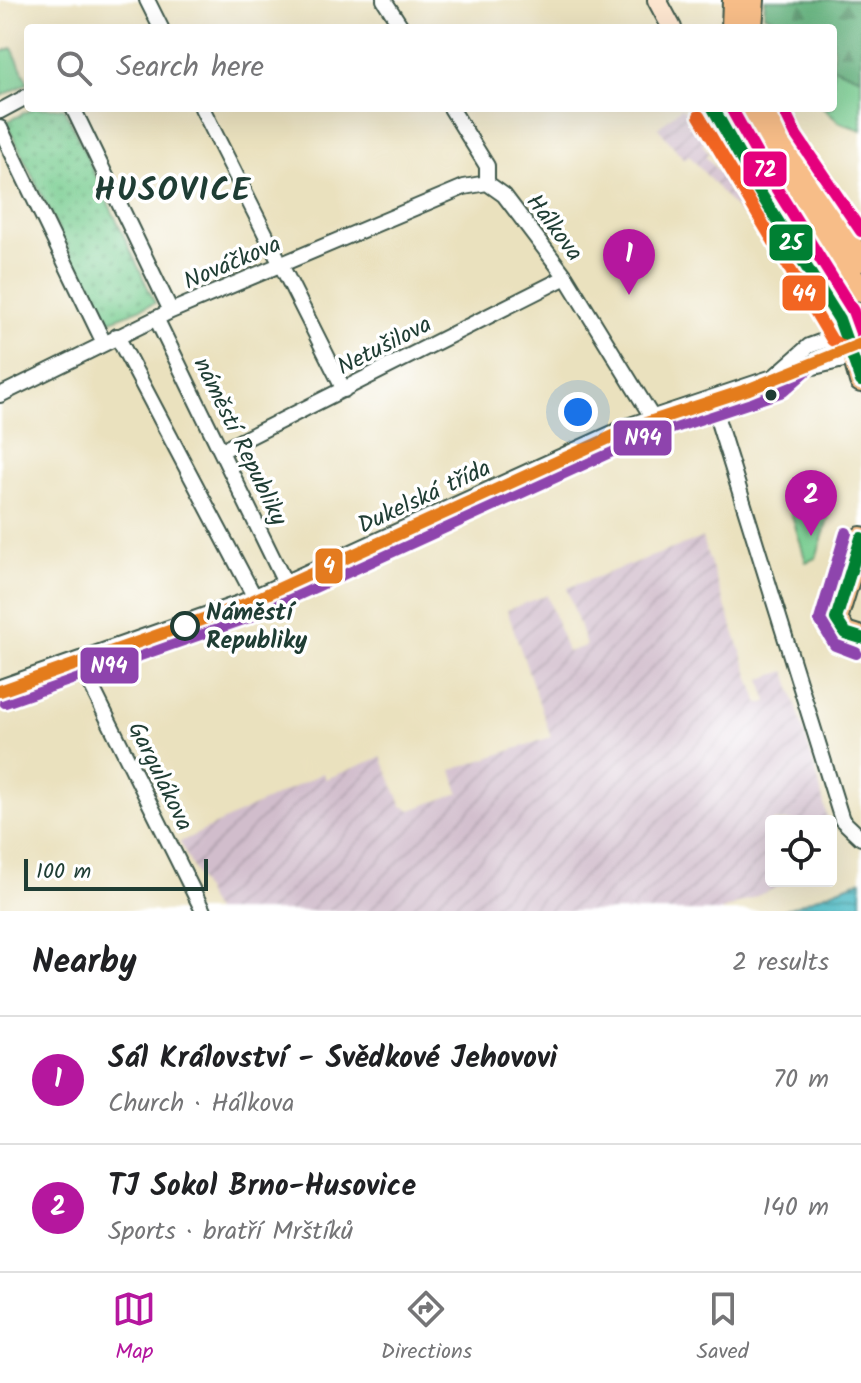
<!DOCTYPE html>
<html lang="en">
<head>
<meta charset="utf-8">
<style>
	body { margin:0; font-family:Kalam,sans-serif; background:#f2f2f2; color:#202124 }
	.controls { position:absolute; right:24px; bottom:24px; display:grid; overflow:hidden; border-radius:8px; box-shadow:0 8px 32px #0002 }
	.controls button { width:72px; height:72px; display:grid; place-items:center; padding:0; border:0; border-bottom:2px solid #e0e0e0; background:#fff; color:#202124; font:40px sans-serif }
	.scale { position:absolute; left:24px; bottom:20px; width:184px; box-sizing:border-box; padding-left:8px; border:4px solid #1f3d34; border-top:0; font-size:22px; line-height:28px; white-space:nowrap; color:#1f3d34; -webkit-text-stroke:6px #fff; paint-order:stroke }
	.you { position:absolute; left:578px; top:412px; width:28px; height:28px; margin:-20px; border:6px solid #fff; border-radius:50%; background:#1a73e8; box-shadow:0 0 0 12px #1a73e833 }
	.badge { display:grid; place-items:center; width:52px; height:52px; border-radius:50%; background:#b5179e; color:#fff; font-size:26px; font-weight:700 }
	.pin { position:absolute; translate:-50% -66px; filter:drop-shadow(0 2px 4px #0008) }
	.pin::after { content:''; position:absolute; top:42px; width:28px; height:24px; background:inherit; clip-path:polygon(0 0,100% 0,50% 100%) }
	.list { margin:0; padding:0; list-style:none }
	h2 { display:flex; justify-content:space-between; align-items:center; height:104px; margin:0; padding:0 32px; font-size:34px }
	h2 small { font-size:26px; font-weight:400; color:#757577 }
	.list li { display:grid; grid-template-columns:52px 1fr auto; gap:24px; align-items:center; box-sizing:border-box; height:128px; padding:0 32px; border-top:2px solid #e0e0e0 }
	.list b { display:block; font-size:30px; white-space:nowrap }
	.list p { margin:0; font-size:26px; white-space:nowrap; color:#757577 }
	.list em { font-size:26px; font-style:normal; color:#757577 }
	.icon { flex:none; width:44px; height:44px; fill:none; stroke:currentColor; stroke-width:2; stroke-linecap:round; stroke-linejoin:round }
	.map { position:relative; flex:none; width:861px; height:911px; overflow:hidden }
	.search { position:absolute; background:#fff; box-shadow:0 8px 32px #0002; left:24px; right:24px; top:24px; height:88px; display:flex; align-items:center; gap:20px; box-sizing:border-box; padding:0 28px; border-radius:8px; color:#757577; font-size:30px }
	.sheet { height:360px; background:#fff }
	nav { display:flex; justify-content:space-around; align-items:center; box-sizing:border-box; height:112px; border-top:2px solid #e0e0e0; background:#fff; font-size:22px; color:#757577 }
	nav a { display:grid; justify-items:center; gap:4px }
	nav .on { color:#b5179e }
	.map>svg:first-child { display:block }
	.industrial { fill:url(#industrial-furrows) }
	.grass { fill:#77cc8f; stroke:#4b8462; stroke-width:2 }
	.forest { fill:url(#forest-firs); stroke:#407657; stroke-width:2 }
	.park { fill:url(#park-dots); stroke:#4b8462; stroke-width:2 }
	.water { fill:url(#water-rules); stroke:#377d7e; stroke-width:2 }
	.lines { fill:none; stroke-linecap:round; stroke-linejoin:round }
	.minor-casing { stroke:#3d5649; stroke-width:18 }
	.secondary-casing { stroke:#3d5649; stroke-width:22 }
	.trunk-casing { stroke:#3d5649; stroke-width:26 }
	.minor { stroke:#fff; stroke-width:14 }
	.secondary { stroke:#fce5cf; stroke-width:18 }
	.trunk { stroke:#f7bd88; stroke-width:22 }
	.bus-1-casing { stroke:#fff; stroke-width:18 }
	.bus-2-casing { stroke:#fff; stroke-width:18 }
	.bus-3-casing { stroke:#fff; stroke-width:18 }
	.bus-4-casing { stroke:#fff; stroke-width:18 }
	.bus-1 { stroke:#8e44ad; stroke-width:12 }
	.bus-2 { stroke:#008033; stroke-width:12 }
	.bus-3 { stroke:#e5007d; stroke-width:12 }
	.bus-4 { stroke:#f26522; stroke-width:12 }
	.tram-1-casing { stroke:#fff; stroke-width:18 }
	.tram-1 { stroke:#e47b1f; stroke-width:12 }
	.bus-dot { fill:#1f3d34; stroke:#fff; stroke-width:3 }
	.stop-dot { fill:#fff; stroke:#1f3d34; stroke-width:4 }
	.labels { text-anchor:middle; stroke-width:7; stroke-linejoin:round; paint-order:stroke }
	.street-label { font-size:24px; fill:#1f3d34; stroke:#fff }
	.stop-label { font-size:24px; font-weight:bold; fill:#1f3d34; stroke:#fff; text-anchor:start }
	.district-label { font-size:32px; font-weight:bold; letter-spacing:2px; fill:#1f3d34; stroke:#fff }
	.line-badge { stroke:#fff; stroke-width:3 }
	.badge-label { font-size:22px; text-anchor:middle; font-weight:bold; fill:#fff }
</style>
</head>
<body>
<div class="map">
<svg width="861" height="911" viewBox="0 0 861 911">
	<defs>
		<pattern id="industrial-furrows" width="10" height="10" patternUnits="userSpaceOnUse" patternTransform="scale(2)"><rect width="10" height="10" fill="#d1bdcc"/><path d="M-1 1l2-2M0 10L10 0M9 11l2-2" fill="none" stroke="#b3a3b0"/></pattern>
		<pattern id="forest-firs" width="22" height="20" patternUnits="userSpaceOnUse" patternTransform="scale(2)"><rect width="22" height="20" fill="#61b07a"/><path d="M5 1l3.5 6h-7zM16 11l3.5 6h-7z" fill="#4f9065"/></pattern>
		<pattern id="park-dots" width="8" height="8" patternUnits="userSpaceOnUse" patternTransform="scale(2)"><rect width="8" height="8" fill="#77cc8f"/><path d="M2 2h.1M6 6h.1" fill="none" stroke="#61a776" stroke-width="1.8" stroke-linecap="round"/></pattern>
		<pattern id="water-rules" width="6" height="5" patternUnits="userSpaceOnUse" patternTransform="scale(2)"><rect width="6" height="5" fill="#4fbdc7"/><path d="M0 2.5h6" fill="none" stroke="#419ba2"/></pattern>
	</defs>
	<rect width="100%" height="100%" fill="#fff"/>
	<filter id="ink" filterUnits="userSpaceOnUse"><feTurbulence type="fractalNoise" baseFrequency=".0125" numOctaves="2"/><feDisplacementMap in="SourceGraphic" scale="16" xChannelSelector="R" yChannelSelector="G"/><feConvolveMatrix kernelMatrix="1 2 1 2 8 2 1 2 1" color-interpolation-filters="sRGB"/></filter>
	<filter id="wash" filterUnits="userSpaceOnUse"><feTurbulence type="fractalNoise" baseFrequency=".006" numOctaves="4" result="noise"/><feDisplacementMap in="SourceGraphic" scale="32" xChannelSelector="R" yChannelSelector="G"/><feGaussianBlur stdDeviation="1.8" result="paint"/><feColorMatrix in="noise" values="0 0 0 0 0 0 0 0 0 0 0 0 0 0 0 0 0 1.4 0 .05"/><feComposite in="paint" operator="in"/></filter>
	<g filter="url(#wash)">
		<rect width="100%" height="100%" fill="#eae1be"/>
		<path class="industrial" d="M681 108 691 116 687 119 705 140 702 144 709 153 705 156 730 185 726 189 744 210 740 214 689 155 684 159 658 128Z
			M702 538 759 704 767 702 761 679 786 671 819 783 828 821H771V881H793L720 911H214L180 842 323 773 326 779 381 757 402 806 411 810 459 793 452 770 551 737 507 610 547 595 567 652 586 646 567 588Z"/>
		<path class="grass" d="M12 48 28 83 2 96 0 53Z
			M833 67 861 78V130L839 122 823 108H833Z
			M822 488 830 513 816 558 806 562 787 499Z"/>
		<path class="forest" d="M765 0H861V78L833 67V28H786L787 23 764 15Z"/>
		<path class="park" d="M34 108H64L155 303 104 323 6 122Z"/>
		<path class="water" d="M861 880V911H782Z"/>
	</g>
	<g filter="url(#ink)">
		<g class="lines">
			<g class="minor-casing">
				<path id="minor" d="M147 0 161 28
					M384 0 402 28
					M73 108 171 311
					M202 108 344 390
					M451 108 487 166V183
					M0 111 28 96
					M0 128 104 343
					M487 183 504 195 566 277 652 417
					M156 318 285 583
					M117 336 254 596
					M776 375 809 346 861 327
					M0 395 171 311 464 187 487 183
					M711 399 842 820 861 838
					M221 451 566 277
					M79 661 203 911
					M0 687 242 602 630 425 776 376 860 356"/>
			</g>
			<g class="secondary-casing">
				<path id="secondary" d="M657 0 672 28
					M713 108 759 191 839 319 854 356"/>
			</g>
			<g class="trunk-casing">
				<path id="trunk" d="M733 28 734 0
					M751 28 753 0
					M748 108 777 168 861 290
					M765 108 782 143 861 260
					M854 356 861 381
					M861 538 836 619 845 633 861 638"/>
			</g>
			<use href="#minor" class="minor"/>
			<use href="#secondary" class="secondary"/>
			<use href="#trunk" class="trunk"/>
			<g class="bus-1-casing">
				<path id="bus-1" d="M846 533 820 620 835 645 856 653
					M5 702 249 617 636 440 783 391 818 360 851 346"/>
			</g>
			<g class="bus-2-casing">
				<path id="bus-2" d="M713 108 759 191 839 319 861 381
					M861 538 836 619 845 633 861 638"/>
			</g>
			<g class="bus-3-casing">
				<path id="bus-3" d="M731 108 773 183 853 311 861 333
					M783 108 796 135 861 231"/>
			</g>
			<g class="bus-4-casing">
				<path id="bus-4" d="M699 116 832 340 843 347 861 343"/>
			</g>
			<use href="#bus-1" class="bus-1"/>
			<use href="#bus-2" class="bus-2"/>
			<use href="#bus-3" class="bus-3"/>
			<use href="#bus-4" class="bus-4"/>
			<g class="tram-1-casing">
				<path id="tram-1" d="M0 691 243 605 631 428 749 389 861 344"/>
			</g>
			<use href="#tram-1" class="tram-1"/>
		</g>
	</g>
	<circle class="bus-dot" cx="771" cy="395" r="7"/>
	<circle class="stop-dot" cx="185" cy="626" r="13"/>
	<g class="labels">
		<g class="street-label">
			<text transform="translate(555 227) rotate(53)" y="8">Hálkova</text>
			<text transform="translate(232 262) rotate(-23)" y="8">Nováčkova</text>
			<text transform="translate(384 345) rotate(-27)" y="8">Netušilova</text>
			<text transform="translate(241 441) rotate(64)" y="8">náměstí Republiky</text>
			<text transform="translate(424 496) rotate(-25)" y="8">Dukelská třída</text>
			<text transform="translate(161 776) rotate(64)" y="8">Gargulákova</text>
		</g>
		<g class="stop-label">
			<text x="206" y="620">Náměstí<tspan x="206" dy="28">Republiky</tspan></text>
		</g>
		<g class="district-label">
			<text x="173" y="200">HUSOVICE</text>
		</g>
	</g>
	<g class="line-badge">
		<rect x="742" y="150" width="46" height="38" rx="8" fill="#e5007d"/>
		<rect x="768" y="223" width="46" height="39" rx="8" fill="#008033"/>
		<rect x="781" y="274" width="46" height="38" rx="8" fill="#f26522"/>
		<rect x="612" y="419" width="61" height="38" rx="8" fill="#8e44ad"/>
		<rect x="314" y="547" width="30" height="38" rx="8" fill="#e47b1f"/>
		<rect x="79" y="646" width="61" height="39" rx="8" fill="#8e44ad"/>
	</g>
	<g class="badge-label">
		<text x="765" y="177">72</text>
		<text x="791" y="250">25</text>
		<text x="804" y="301">44</text>
		<text x="643" y="445">N94</text>
		<text x="329" y="573">4</text>
		<text x="109" y="673">N94</text>
	</g>
</svg>
<div class="controls">
<button><svg class="icon" aria-label="locate" viewBox="0 0 24 24"><circle cx="12" cy="12" r="6"/><path d="M12 2v4M12 18v4M2 12h4M18 12h4"/></svg></button>
</div>
<div class="scale">100 m</div>
<div class="you"></div>
<div class="pin badge" style="left:629px;top:295px">1</div>
<div class="pin badge" style="left:811px;top:536px">2</div>
<div class="search"><svg class="icon" aria-label="search" viewBox="0 0 24 24"><circle cx="10" cy="10" r="6"/><path d="M15 15l6 6"/></svg>Search here</div>
</div>
<section class="sheet">
<h2>Nearby<small>2 results</small></h2>
<ul class="list">
<li><span class="badge">1</span><div><b>Sál Království - Svědkové Jehovovi</b><p>Church · Hálkova</p></div><em>70 m</em></li>
<li><span class="badge">2</span><div><b>TJ Sokol Brno-Husovice</b><p>Sports · bratří Mrštíků</p></div><em>140 m</em></li>
</ul>
</section>
<nav>
<a class="on"><svg class="icon" aria-label="map" viewBox="0 0 24 24"><path d="M3 6l6-2 6 2 6-2v14l-6 2-6-2-6 2zM9 4v14M15 6v14"/></svg>Map</a>
<a><svg class="icon" aria-label="directions" viewBox="0 0 24 24"><path d="M12 3l9 9-9 9-9-9zM9 14v-3h6M13 9l2 2-2 2"/></svg>Directions</a>
<a><svg class="icon" aria-label="saved" viewBox="0 0 24 24"><path d="M7 4h10v16l-5-4-5 4z"/></svg>Saved</a>
</nav>
</body>
</html>
